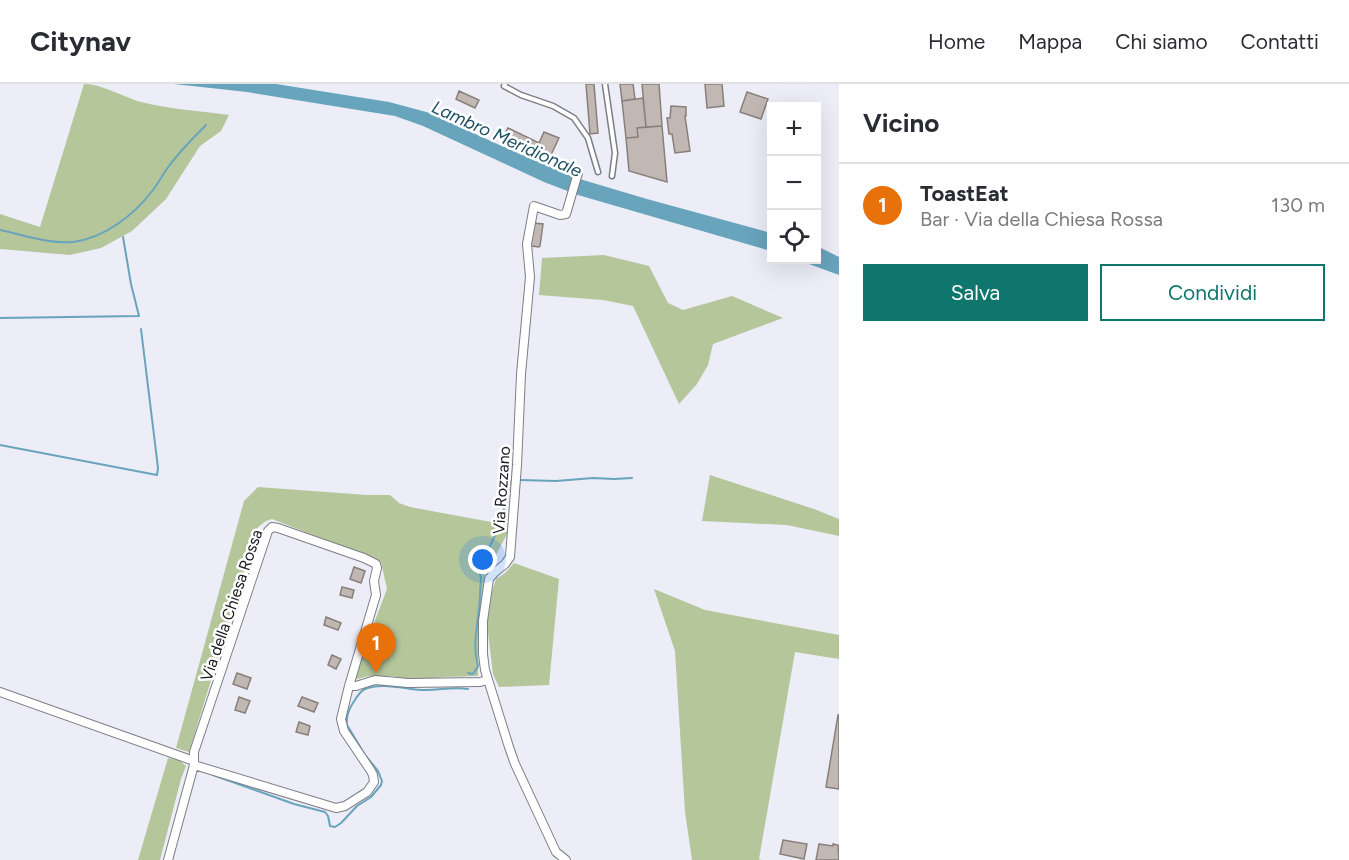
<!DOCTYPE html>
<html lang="it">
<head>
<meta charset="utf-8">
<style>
	body { margin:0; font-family:Figtree,sans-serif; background:#f2f2f3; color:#2b2b33 }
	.controls { position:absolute; right:18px; top:18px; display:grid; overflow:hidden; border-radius:0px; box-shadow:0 6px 24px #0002 }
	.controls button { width:54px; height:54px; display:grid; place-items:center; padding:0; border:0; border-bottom:2px solid #e1e1e2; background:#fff; color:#2b2b33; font:30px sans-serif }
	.you { position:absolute; left:483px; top:476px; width:21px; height:21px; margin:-15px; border:4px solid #fff; border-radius:50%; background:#1a73e8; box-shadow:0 0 0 9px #1a73e833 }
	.badge { display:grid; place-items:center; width:39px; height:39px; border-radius:50%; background:#0f766e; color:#fff; font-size:20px; font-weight:700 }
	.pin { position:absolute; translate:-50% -50px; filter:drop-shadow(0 2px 3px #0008) }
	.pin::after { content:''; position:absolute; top:32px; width:21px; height:18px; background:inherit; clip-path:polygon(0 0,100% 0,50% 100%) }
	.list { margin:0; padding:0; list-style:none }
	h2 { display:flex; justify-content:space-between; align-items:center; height:78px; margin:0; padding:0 24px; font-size:26px }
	h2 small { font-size:20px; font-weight:400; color:#7c7c81 }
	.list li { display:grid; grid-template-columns:39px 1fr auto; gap:18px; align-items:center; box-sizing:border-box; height:84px; padding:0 24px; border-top:2px solid #e1e1e2 }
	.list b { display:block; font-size:22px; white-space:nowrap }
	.list p { margin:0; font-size:20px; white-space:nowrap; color:#7c7c81 }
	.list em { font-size:20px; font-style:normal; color:#7c7c81 }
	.actions { display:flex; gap:12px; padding:18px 24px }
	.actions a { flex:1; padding:14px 0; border:2px solid #0f766e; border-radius:0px; text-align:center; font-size:21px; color:#0f766e }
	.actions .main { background:#0f766e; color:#fff }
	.icon { flex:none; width:33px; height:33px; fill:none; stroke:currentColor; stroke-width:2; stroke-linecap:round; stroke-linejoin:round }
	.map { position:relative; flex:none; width:839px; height:776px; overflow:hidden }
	header { display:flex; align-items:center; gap:36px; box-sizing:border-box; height:84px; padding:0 30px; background:#fff; border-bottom:2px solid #e1e1e2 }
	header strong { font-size:28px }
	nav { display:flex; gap:33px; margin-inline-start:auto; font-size:21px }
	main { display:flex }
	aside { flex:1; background:#fff }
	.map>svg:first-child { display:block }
	.green { fill:#b5c69b }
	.water { fill:#68a4bc }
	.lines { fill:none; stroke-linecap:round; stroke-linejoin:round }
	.stream { stroke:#68a4bc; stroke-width:2 }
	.building { fill:#c1b8b3; stroke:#887f7b; stroke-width:1.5 }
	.lane-casing { stroke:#7d7e86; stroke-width:7 }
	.street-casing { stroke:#7d7e86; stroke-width:10 }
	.lane { stroke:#fff; stroke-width:4 }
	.street { stroke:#fff; stroke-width:8 }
	.labels { text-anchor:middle; stroke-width:5; stroke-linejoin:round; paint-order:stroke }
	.street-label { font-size:16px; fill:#19191d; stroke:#fff }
	.water-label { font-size:18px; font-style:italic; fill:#1d5062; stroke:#fff }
</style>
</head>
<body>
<header>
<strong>Citynav</strong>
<nav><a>Home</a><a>Mappa</a><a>Chi siamo</a><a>Contatti</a></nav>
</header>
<main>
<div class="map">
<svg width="839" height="776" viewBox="0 0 839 776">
	<rect width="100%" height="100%" fill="#ecedf7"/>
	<path class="green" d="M84 0C102 0 123 13 141 18 170 25 200 27 229 31L221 47 200 62 166 115 132 147 101 164 70 171 0 165V130L40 143Z
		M604 171 649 182 668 219 683 226 732 212 783 234 713 260 708 281 697 300 679 320 633 222 603 216 539 211 542 174Z
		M710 391 814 425 839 435V452L787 441 702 437Z
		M258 403 367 411H390L399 419 410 423 491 438 508 448 494 475 486 483 479 532 478 592 444 593 416 597 392 592H369L357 595 354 592 387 505 381 478 272 435 266 437 258 443 189 668 176 664 244 417Z
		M514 479 559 495 549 601 499 603 493 590 487 540 492 508 496 495 505 489Z
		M654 505 705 526 839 551V575L795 568 759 775 762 776H692L685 728 675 567Z
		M168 674 179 676 186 682 181 695 160 776H138Z"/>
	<path class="water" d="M174 0H276L389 18 430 29 495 59 573 93 647 115 771 149V167L578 111 544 98 423 42 395 32 247 8Z
		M817 162 839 173V191L798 176H816Z"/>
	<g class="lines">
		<path class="stream" d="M0 146C24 151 49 160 73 158 105 154 135 130 153 106 159 98 163 90 169 82 180 67 193 54 206 41
			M0 234 139 232 131 200 123 153
			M0 361 157 391 158 384 141 245
			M520 396 556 397 593 394 614 395 632 394
			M468 589 472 590 474 589 478 582C473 563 476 552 478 533 480 520 480 507 481 494L480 490 481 481 497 447 498 439 506 420 510 397H513
			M213 691 294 720 325 728 328 732 330 742 335 743 341 739 357 722 371 713 381 701 382 697 378 687 365 671 347 641C346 633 349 625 353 619 356 614 360 607 365 605 381 598 405 605 421 606 437 607 452 602 468 605"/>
	</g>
	<path class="building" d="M586 0H594L598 49 590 50Z
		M620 0H633L635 15 622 17Z
		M642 0H659L662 42 646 43Z
		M705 0H722L724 22 707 24Z
		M459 7 479 16 475 24 456 15Z
		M747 8 768 15 761 35 740 28Z
		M643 14 646 43 637 44 638 53 626 54 622 17Z
		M671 22 686 23V32H685L690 67 675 69 672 50H669L667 34H670Z
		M662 42 667 98 629 87 626 54 638 53 637 44Z
		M508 44 539 59 544 48 559 54 550 73 504 51Z
		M534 139 543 140 540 162 539 163 531 162 530 161Z
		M354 483 365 487 361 499 350 495Z
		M342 503 354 506 352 514 340 511Z
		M326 533 341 539 338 546 324 541Z
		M332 571 341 575 336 585 328 581Z
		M237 589 251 594 247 605 233 600Z
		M239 613 250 617 245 629 235 626Z
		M302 613 318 619 314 628 298 622Z
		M838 631H839V705L826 703Z
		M299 638 310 642 308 651 296 648Z
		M783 756 807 760 804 775 780 770Z
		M819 760 833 762V760L838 761 839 776H816Z"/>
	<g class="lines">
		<g class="lane-casing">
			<path id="lane" d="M505 0 504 2 521 11 553 22 574 34 588 54 598 88
				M605 0 615 69 612 92"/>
		</g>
		<g class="street-casing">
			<path id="street" d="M349 602H356L375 596 408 599 480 598 487 596
				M0 608 194 677
				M168 776 194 681V668L268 447 272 443 278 444 364 474 376 480 377 484 374 497 376 511 349 602 341 635 344 647 371 687 373 691 374 698 367 708 345 722 336 724 194 681
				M566 776 556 768 515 680 509 663 485 586 483 570V537L489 495 494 489 505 480 510 473 517 381 521 290 530 193 527 160 534 122 560 131 566 130 578 89"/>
		</g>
		<use href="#lane" class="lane"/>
		<use href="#street" class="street"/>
	</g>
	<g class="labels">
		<g class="street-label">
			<text transform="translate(501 406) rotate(-86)" y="6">Via Rozzano</text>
			<text transform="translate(231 521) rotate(-71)" y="6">Via della Chiesa Rossa</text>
		</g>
		<g class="water-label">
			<text transform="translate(507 55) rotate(24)" y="6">Lambro Meridionale</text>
		</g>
	</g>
</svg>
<div class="controls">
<button>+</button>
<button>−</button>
<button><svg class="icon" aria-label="locate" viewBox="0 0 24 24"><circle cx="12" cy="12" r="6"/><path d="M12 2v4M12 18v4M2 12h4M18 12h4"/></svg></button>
</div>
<div class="you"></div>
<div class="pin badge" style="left:376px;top:589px;background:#e8710a">1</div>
</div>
<aside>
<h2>Vicino<small></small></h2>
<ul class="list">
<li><span class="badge" style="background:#e8710a">1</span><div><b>ToastEat</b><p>Bar · Via della Chiesa Rossa</p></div><em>130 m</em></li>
</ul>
<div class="actions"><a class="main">Salva</a><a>Condividi</a></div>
</aside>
</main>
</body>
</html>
